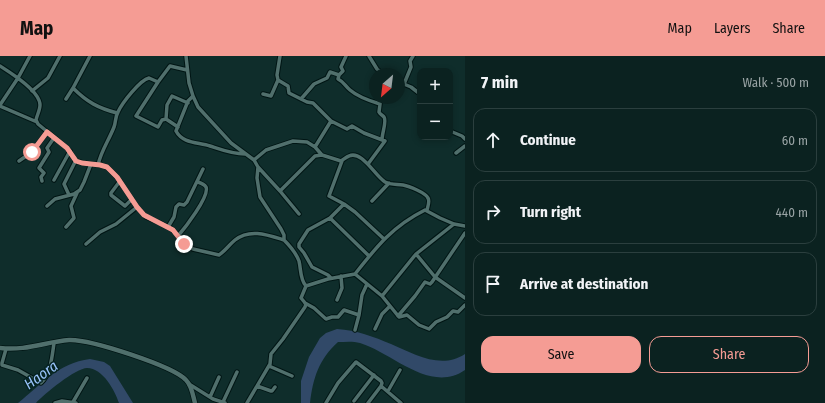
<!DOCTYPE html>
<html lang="en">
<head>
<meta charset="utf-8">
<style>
	body { margin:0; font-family:"Fira Sans Condensed",sans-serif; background:#192f2d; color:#f1f3f6 }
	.controls { position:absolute; right:12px; top:12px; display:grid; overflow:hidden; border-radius:8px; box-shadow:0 2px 6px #0003 }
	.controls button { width:36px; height:36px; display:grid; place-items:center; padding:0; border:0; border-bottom:1px solid #2b3f3e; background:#0b2220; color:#f1f3f6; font:20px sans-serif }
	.compass { position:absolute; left:369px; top:12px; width:36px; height:36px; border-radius:50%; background:#0b2220; box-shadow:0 2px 6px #0003; rotate:208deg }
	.stop { position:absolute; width:12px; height:12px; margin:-9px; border:3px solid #f59c94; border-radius:50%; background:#fff }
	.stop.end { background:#f59c94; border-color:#fff; box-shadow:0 1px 4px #0008 }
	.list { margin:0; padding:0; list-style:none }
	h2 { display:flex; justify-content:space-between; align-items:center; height:52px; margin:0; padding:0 16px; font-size:17px }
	h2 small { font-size:13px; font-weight:400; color:#9aa4a5 }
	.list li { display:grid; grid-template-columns:26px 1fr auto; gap:12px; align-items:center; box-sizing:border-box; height:64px; margin:0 8px 8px; padding:0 8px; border:1px solid #2b3f3e; border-radius:12px }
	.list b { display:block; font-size:15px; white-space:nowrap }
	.list em { font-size:13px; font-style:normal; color:#9aa4a5 }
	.actions { display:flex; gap:8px; padding:12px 16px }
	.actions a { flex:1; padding:9px 0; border:1px solid #f59c94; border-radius:12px; text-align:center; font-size:14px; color:#f59c94 }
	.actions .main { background:#f59c94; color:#111 }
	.icon { flex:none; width:22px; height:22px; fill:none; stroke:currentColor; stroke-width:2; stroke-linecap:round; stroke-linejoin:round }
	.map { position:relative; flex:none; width:465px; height:347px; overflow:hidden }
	header { display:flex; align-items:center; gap:24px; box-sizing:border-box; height:56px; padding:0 20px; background:#f59c94; color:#111 }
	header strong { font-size:19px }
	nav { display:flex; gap:22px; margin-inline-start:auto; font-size:14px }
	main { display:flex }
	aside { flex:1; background:#0b2220 }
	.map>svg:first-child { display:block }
	.water { fill:#314968 }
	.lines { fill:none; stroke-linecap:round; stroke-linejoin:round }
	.street-casing { stroke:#001514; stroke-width:5.5 }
	.secondary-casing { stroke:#001514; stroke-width:6 }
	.street { stroke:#506f6c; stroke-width:3.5 }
	.secondary { stroke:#506f6c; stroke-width:4.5 }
	.route { stroke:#f59c94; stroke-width:5 }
	.labels { text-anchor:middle; stroke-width:3; stroke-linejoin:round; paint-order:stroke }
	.water-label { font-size:15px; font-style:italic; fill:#99c3fa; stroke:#052322 }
</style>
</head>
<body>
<header>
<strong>Map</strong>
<nav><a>Map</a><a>Layers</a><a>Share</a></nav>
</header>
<main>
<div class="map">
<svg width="465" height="347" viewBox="0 0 465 347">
	<rect width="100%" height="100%" fill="#0f2d2b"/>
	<path class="water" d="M337 273C356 274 374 281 391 288 414 298 441 314 465 298V314C430 338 393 297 360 287 353 285 345 286 338 286 319 303 313 322 310 347H301V325L309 301 320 282 326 277Z
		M90 303 104 306 110 310 133 347H119C115 335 103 312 87 312 76 312 44 338 36 347H18C42 328 58 307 90 303Z"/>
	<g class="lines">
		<g class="street-casing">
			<path id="street" d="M90 0 73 32C87 46 98 52 117 57
				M186 0 189 27 193 40 198 51 231 87 254 104 258 111 257 122 260 141 281 173 284 179V184C290 190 296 197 299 205 301 213 300 224 306 230L328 223 355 218C377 190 393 170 425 154L440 162 454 168 465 170
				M369 0 377 13 383 18
				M0 10C11 17 40 35 40 49 40 54 37 59 36 64L38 68 67 92 76 105 83 107 100 109 107 111 117 121 137 151 146 161 160 167 173 174 187 190 193 193 219 199C225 195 229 189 235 184 250 172 268 179 284 184
				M339 19 338 23C344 26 345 30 350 34 358 41 370 45 380 48L381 42
				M158 26 136 60 158 71 162 64 166 63
				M399 26 411 31 420 38
				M404 28 411 11 410 5 413 0
				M32 35 48 22 60 0
				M263 38 271 40 278 24
				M193 40 188 45 176 75C183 88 198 86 210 90 222 94 232 98 245 98
				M66 43 73 32
				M301 43 314 28 327 22 330 16 339 19 343 15 341 11 346 0
				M380 48 379 56C380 58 382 59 384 61 387 65 382 77 382 84
				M0 49 18 22 30 0
				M0 50 37 66
				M331 65 347 73 352 70 364 77 385 85 368 108
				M178 71 166 63 167 49 172 40 188 47
				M450 75 462 80 465 83
				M315 91 322 99
				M456 97 465 90
				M254 104 266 94 293 85 307 86 315 91 331 65 313 47 307 46 289 37 288 30 278 24 277 19 280 0
				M19 105 32 96 47 76
				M342 105 329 140 344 148 355 156 384 183
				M98 109C101 95 109 84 114 71 116 66 115 61 118 56 122 47 140 24 149 22L158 26 170 10 187 14
				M258 111 280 135 299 158
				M54 124 70 95
				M42 125 41 121 44 117 39 112 49 96 47 92 54 82
				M120 125 111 137V139L125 150 132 143
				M280 135 315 100 322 99 341 105C343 104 346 101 349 100 362 94 375 120 385 126 391 129 397 128 403 129 409 130 426 137 428 142 430 145 428 150 427 154
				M69 139 64 128 76 104
				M372 145 389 127
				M47 150 55 143 74 138 80 134 84 126 91 108
				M330 162 369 200
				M66 171 74 162 71 150 77 137
				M168 171 174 161 176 151 179 148 184 149 187 146 203 113
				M178 180C184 173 210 140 206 131 204 128 201 127 198 126
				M86 188 100 176 116 168 137 151
				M416 198 435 221 465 242
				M355 218 382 240 399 261 407 259 419 269 429 273 436 266 447 261 453 255 458 256 465 249
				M331 222 328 219 312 211 304 197 299 191V188L308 174 330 162 344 148
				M382 240 416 198 454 168
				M337 244 342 232 341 220
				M305 247 314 252 326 263 332 261H338L344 254 359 259 362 239 367 228
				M398 260 415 240 425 226 430 228 432 226 465 177
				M375 273 382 258 390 250
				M355 274 359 259
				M6 293 2 307V309L18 314 41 327C51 318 52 300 54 287
				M269 310 292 320
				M189 328 213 343 225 347
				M257 330 271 335H272L275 331
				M388 335 400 314
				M210 341 219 321
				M354 345 374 319
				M73 346 87 322
				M223 346 237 316
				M55 347 62 345 76 347
				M247 347 270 308 271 298 283 283 305 251 306 248 301 242 306 230
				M326 347 338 327 356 306 381 325 382 327 381 330
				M368 347 381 330 401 347"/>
		</g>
		<g class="secondary-casing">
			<path id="secondary" d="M0 292C26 295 45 286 69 284 90 283 173 310 186 324 192 330 193 340 195 347"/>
		</g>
		<use href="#street" class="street"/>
		<use href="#secondary" class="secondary"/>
	</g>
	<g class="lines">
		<path class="route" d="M32 96 47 76 67 92 76 105 82 107 100 109 107 111 117 121 137 151 144 159 173 174 184 188"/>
	</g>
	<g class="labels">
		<g class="water-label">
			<text transform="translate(41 319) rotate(-36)" y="5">Haora</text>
		</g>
	</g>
</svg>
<div class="controls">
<button>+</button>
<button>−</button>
</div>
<svg class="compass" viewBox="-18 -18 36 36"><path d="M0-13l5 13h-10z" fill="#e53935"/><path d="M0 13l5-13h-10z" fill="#9aa4a5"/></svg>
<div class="stop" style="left:32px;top:96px"></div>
<div class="stop end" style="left:184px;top:188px"></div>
</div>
<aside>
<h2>7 min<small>Walk · 500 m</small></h2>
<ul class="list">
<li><svg class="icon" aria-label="ahead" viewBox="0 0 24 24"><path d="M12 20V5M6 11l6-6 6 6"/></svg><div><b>Continue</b></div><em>60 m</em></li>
<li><svg class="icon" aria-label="right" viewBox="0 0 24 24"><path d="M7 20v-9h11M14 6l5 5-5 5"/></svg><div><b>Turn right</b></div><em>440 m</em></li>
<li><svg class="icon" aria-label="arrive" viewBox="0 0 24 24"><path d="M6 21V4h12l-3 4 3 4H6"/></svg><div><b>Arrive at destination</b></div></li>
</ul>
<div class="actions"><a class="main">Save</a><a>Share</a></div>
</aside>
</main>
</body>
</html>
